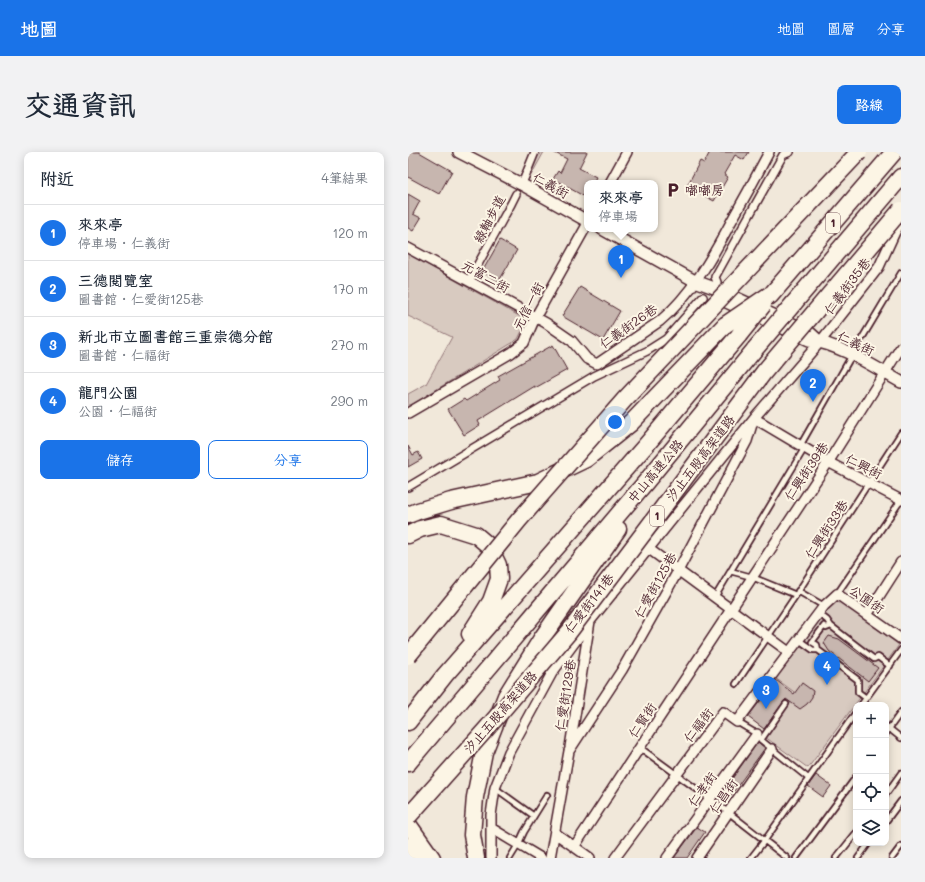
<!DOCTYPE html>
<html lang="zh-TW">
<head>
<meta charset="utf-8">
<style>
	body { margin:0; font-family:Mali,"LXGW WenKai TC",sans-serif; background:#f2f2f3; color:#1f2937 }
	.controls { position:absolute; right:12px; bottom:12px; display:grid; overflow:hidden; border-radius:8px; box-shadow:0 2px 10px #0003 }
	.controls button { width:36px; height:36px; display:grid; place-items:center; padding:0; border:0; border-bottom:1px solid #e0e1e3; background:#fff; color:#1f2937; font:20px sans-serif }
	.you { position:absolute; left:207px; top:270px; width:14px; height:14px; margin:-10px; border:3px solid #fff; border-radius:50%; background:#1a73e8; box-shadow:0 0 0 6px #1a73e833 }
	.badge { display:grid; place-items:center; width:26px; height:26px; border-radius:50%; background:#1a73e8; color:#fff; font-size:13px; font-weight:700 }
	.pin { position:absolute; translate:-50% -33px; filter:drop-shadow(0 1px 2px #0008) }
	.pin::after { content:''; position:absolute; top:21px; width:14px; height:12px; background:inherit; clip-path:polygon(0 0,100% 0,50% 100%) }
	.popup { position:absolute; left:176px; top:28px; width:74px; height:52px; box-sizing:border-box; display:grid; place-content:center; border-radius:8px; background:#fff; filter:drop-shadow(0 1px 3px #0005); font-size:13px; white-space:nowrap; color:#747a83 }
	.popup b { font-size:15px; color:#1f2937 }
	.popup::after { content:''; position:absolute; left:50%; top:100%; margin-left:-8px; border:8px solid transparent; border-top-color:#fff }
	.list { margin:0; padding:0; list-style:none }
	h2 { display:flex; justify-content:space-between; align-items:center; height:52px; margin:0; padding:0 16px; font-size:17px }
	h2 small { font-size:13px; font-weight:400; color:#747a83 }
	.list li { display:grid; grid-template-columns:26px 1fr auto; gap:12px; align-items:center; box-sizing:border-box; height:56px; padding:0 16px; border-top:1px solid #e0e1e3 }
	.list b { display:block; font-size:15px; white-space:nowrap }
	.list p { margin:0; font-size:13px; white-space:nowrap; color:#747a83 }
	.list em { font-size:13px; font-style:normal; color:#747a83 }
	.actions { display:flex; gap:8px; padding:12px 16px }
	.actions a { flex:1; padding:9px 0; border:1px solid #1a73e8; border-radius:8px; text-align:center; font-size:14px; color:#1a73e8 }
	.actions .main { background:#1a73e8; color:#fff }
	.icon { flex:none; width:22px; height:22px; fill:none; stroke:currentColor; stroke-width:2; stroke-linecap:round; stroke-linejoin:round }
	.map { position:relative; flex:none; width:493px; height:706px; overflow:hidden; border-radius:8px }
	header { display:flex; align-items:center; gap:24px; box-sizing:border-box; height:56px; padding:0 20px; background:#1a73e8; color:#fff }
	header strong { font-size:19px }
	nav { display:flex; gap:22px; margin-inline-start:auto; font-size:14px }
	.intro { display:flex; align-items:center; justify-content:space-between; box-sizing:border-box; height:96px; padding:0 24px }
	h1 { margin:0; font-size:28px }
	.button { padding:10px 18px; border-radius:8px; background:#1a73e8; color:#fff; font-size:14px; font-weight:700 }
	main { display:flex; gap:24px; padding:0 24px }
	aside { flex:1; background:#fff; border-radius:8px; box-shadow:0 2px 10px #0003 }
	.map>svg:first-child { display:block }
	.green { fill:#d8cac0; stroke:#917476 }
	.building { fill:#c7b6af; stroke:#4a1f2b }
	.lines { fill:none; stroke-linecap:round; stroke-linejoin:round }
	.service-casing { stroke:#4a1f2b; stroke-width:8 }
	.pedestrian-casing { stroke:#4a1f2b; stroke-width:10 }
	.minor-casing { stroke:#4a1f2b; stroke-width:12 }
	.tertiary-casing { stroke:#4a1f2b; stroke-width:14 }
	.motorway-casing { stroke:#4a1f2b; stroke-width:19 }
	.service { stroke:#fcf5e5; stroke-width:4.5 }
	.pedestrian { stroke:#fcf5e5; stroke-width:7 }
	.minor { stroke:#fcf5e5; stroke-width:9 }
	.tertiary { stroke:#fcf5e5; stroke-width:11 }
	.motorway { stroke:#fcf5e5; stroke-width:16 }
	.motorway-bridge-casing { stroke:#4a1f2b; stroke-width:19; stroke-linecap:butt }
	.motorway-bridge { stroke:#fcf5e5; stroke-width:16 }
	.labels { text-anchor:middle; stroke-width:4; stroke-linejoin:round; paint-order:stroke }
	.shield { fill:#fcf5e5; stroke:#7f5f63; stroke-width:1 }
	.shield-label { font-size:12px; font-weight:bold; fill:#4a1f2b }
	.street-label { font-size:13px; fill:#4a1f2b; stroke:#fcf5e5 }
	.poi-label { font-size:13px; fill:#4a1f2b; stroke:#fcf5e5; text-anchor:start }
</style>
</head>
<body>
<header>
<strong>地圖</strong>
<nav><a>地圖</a><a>圖層</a><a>分享</a></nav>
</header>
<div class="intro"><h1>交通資訊</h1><a class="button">路線</a></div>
<main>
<aside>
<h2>附近<small>4筆結果</small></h2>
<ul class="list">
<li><span class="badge">1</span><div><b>來來亭</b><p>停車場 · 仁義街</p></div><em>120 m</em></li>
<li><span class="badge">2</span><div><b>三德閱覽室</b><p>圖書館 · 仁愛街125巷</p></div><em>170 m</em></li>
<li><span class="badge">3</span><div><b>新北市立圖書館三重崇德分館</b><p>圖書館 · 仁福街</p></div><em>270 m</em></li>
<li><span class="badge">4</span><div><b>龍門公園</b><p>公園 · 仁福街</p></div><em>290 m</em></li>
</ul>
<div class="actions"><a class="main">儲存</a><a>分享</a></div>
</aside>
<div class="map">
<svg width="493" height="706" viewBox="0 0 493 706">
	<rect width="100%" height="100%" fill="#f1e8da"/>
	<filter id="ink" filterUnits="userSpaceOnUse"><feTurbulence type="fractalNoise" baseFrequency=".025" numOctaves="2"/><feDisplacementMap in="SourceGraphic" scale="8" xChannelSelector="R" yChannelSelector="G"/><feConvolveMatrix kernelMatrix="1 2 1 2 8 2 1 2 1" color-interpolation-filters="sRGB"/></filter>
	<g filter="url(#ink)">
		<path class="green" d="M125 0H136L121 27 113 23Z
			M0 102 111 164 116 168 117 173 110 187 104 191 0 255V242L18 232 44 185 0 164Z
			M427 446 491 493 400 616 357 585 389 542 367 526Z"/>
		<path class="building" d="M0 0H11L44 19 31 42 0 25Z
			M145 0H179L171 16 188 25 185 31H179V46L145 27 150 19 152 21 159 7Z
			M302 0H341L336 8 327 3 316 22 320 25 306 49 279 34 292 9 296 11Z
			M0 42 12 49 5 62 13 66 5 79 0 76Z
			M92 88 109 98 91 129 74 120Z
			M172 135 212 159 195 188 154 164Z
			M145 193 159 218 127 236V234L70 269 72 273 56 283 40 257 56 247 58 249 92 228 90 224Z
			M0 294 5 303 10 300 14 307 0 315Z
			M421 484 431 487 470 516 460 529 421 499 416 491Z
			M368 528 386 542 394 531 405 539 404 545 399 552 392 557 378 547 376 549 356 577 340 565Z
			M350 590 357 596 318 650 314 651 312 649 311 645Z
			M408 623 423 634 415 645 400 634Z
			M289 675 297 680 279 706H266Z"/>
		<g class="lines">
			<g class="service-casing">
				<path id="service" d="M392 294 444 203 493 121
					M322 419 344 425 388 443
					M390 439 416 454
					M429 442 493 348
					M307 445 396 297
					M411 462 419 468 423 474
					M391 488 405 498H410
					M328 532 388 443 493 281
					M458 546 450 540V528L410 498 409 493 404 490 416 474 418 476 423 474 466 507 470 505 482 514
					M453 553 493 498
					M329 570 349 582 353 588 400 626
					M478 574 493 586
					M478 581 493 560
					M353 588 378 552
					M231 595 320 660 379 706
					M87 636 126 664
					M478 642 493 621
					M478 669 493 649
					M102 706 110 693 116 680 139 643
					M343 706 357 688 448 560
					M388 706 448 625
					M428 706 448 681
					M450 706 461 691
					M484 706 493 694"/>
			</g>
			<g class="pedestrian-casing">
				<path id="pedestrian" d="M116 27 127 0
					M63 125 103 52 108 42
					M309 130 307 125 375 3 382 0
					M0 335 186 224 239 199 258 187 295 145"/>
			</g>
			<g class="minor-casing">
				<path id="minor" d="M202 31 219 0
					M0 96 138 171 164 189 179 207 189 212 252 169C283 143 304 106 323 70 336 47 349 23 361 0
					M0 261 103 201 116 191 127 166 179 73
					M241 397 381 500
					M459 463 493 410
					M162 595 182 469
					M83 676 133 706
					M147 681 182 706
					M166 695 421 309 493 195
					M83 706V663L87 636 101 600 144 521 183 468 346 266 420 310 493 348
					M142 706 161 599 214 518 270 419 339 289 346 266 412 190 471 115 487 80 493 70
					M207 706 315 560 329 570 416 454 429 442 493 487
					M259 706 349 582
					M289 706 364 597"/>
			</g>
			<g class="tertiary-casing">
				<path id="tertiary" d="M51 0 113 32 179 69
					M194 77 287 129 309 137 400 179 412 190
					M314 148 401 188C432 192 466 215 493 230"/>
			</g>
			<g class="motorway-casing">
				<path id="motorway" d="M362 144 486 0
					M386 151 493 25
					M0 363 10 359 43 349 130 330 178 307 223 271 317 173
					M0 383 12 377 33 372 68 383 81 394 90 413 91 427 83 449 62 482
					M0 570 37 523 239 292 331 183
					M0 611 237 331 347 197
					M0 672 24 706
					M0 694 9 706
					M68 706 64 683 67 645 76 600 98 544 134 486 210 377"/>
			</g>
			<use href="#service" class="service"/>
			<use href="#pedestrian" class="pedestrian"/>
			<use href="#minor" class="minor"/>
			<use href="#tertiary" class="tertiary"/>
			<use href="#motorway" class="motorway"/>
			<g class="motorway-bridge-casing">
				<path id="motorway-bridge" d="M317 173 361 143
					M331 183 355 153
					M347 197 386 151
					M0 504 111 368 217 247 451 0
					M0 665 80 575 161 480 247 366 356 220 493 58"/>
			</g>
			<use href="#motorway-bridge" class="motorway-bridge"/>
		</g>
	</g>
	<defs>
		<g id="parking-bare" transform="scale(1.2)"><path d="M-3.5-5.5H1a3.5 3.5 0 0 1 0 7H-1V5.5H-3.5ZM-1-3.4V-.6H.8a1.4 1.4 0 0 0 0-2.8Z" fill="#4a1f2b" stroke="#fcf5e5" stroke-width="2.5" paint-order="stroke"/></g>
	</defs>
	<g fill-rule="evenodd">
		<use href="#parking-bare" x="265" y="38"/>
	</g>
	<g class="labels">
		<g class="shield">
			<rect x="418" y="61" width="14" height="20" rx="3"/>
			<rect x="242" y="354" width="14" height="20" rx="3"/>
		</g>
		<g class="shield-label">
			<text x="425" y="75">1</text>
			<text x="249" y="368">1</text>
		</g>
		<g class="street-label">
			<text transform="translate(143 33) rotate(29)" y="5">仁義街</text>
			<text transform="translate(81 67) rotate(-62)" y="5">綠軸步道</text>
			<text transform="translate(78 124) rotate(29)" y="5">元富二街</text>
			<text transform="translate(439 134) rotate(-53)" y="5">仁義街35巷</text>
			<text transform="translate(120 154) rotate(-63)" y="5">元信一街</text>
			<text transform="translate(220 174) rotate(-35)" y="5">仁義街26巷</text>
			<text transform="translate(448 191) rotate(26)" y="5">仁義街</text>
			<text transform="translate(292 306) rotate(-53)" y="5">汐止五股高架道路</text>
			<text transform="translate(456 314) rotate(27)" y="5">仁興街</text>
			<text transform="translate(247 319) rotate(-50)" y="5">中山高速公路</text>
			<text transform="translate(398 319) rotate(-56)" y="5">仁興街39巷</text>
			<text transform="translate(418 377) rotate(-57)" y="5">仁興街33巷</text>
			<text transform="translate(247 433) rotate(-61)" y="5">仁愛街125巷</text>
			<text transform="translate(459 447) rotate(35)" y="5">公園街</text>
			<text transform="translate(181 451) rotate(-52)" y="5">仁愛街141巷</text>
			<text transform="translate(157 543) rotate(-81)" y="5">仁愛街129巷</text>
			<text transform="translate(92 560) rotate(-49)" y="5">汐止五股高架道路</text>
			<text transform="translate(234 568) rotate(-56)" y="5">仁賢街</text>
			<text transform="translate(290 573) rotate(-52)" y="5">仁福街</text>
			<text transform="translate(294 637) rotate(-54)" y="5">仁孝街</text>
			<text transform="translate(315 644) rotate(-55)" y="5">仁昌街</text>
		</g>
		<g class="poi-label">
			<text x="277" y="43">嘟嘟房</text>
		</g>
	</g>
</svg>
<div class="controls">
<button>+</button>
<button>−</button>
<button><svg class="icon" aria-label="locate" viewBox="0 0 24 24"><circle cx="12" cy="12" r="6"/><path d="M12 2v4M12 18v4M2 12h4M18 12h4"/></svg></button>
<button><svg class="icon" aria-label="layers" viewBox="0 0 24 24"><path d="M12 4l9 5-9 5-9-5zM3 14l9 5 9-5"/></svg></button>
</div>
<div class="you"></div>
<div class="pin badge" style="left:213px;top:126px">1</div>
<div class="popup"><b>來來亭</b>停車場</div>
<div class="pin badge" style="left:405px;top:250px">2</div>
<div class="pin badge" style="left:358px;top:557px">3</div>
<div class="pin badge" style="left:419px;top:533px">4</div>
</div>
</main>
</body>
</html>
